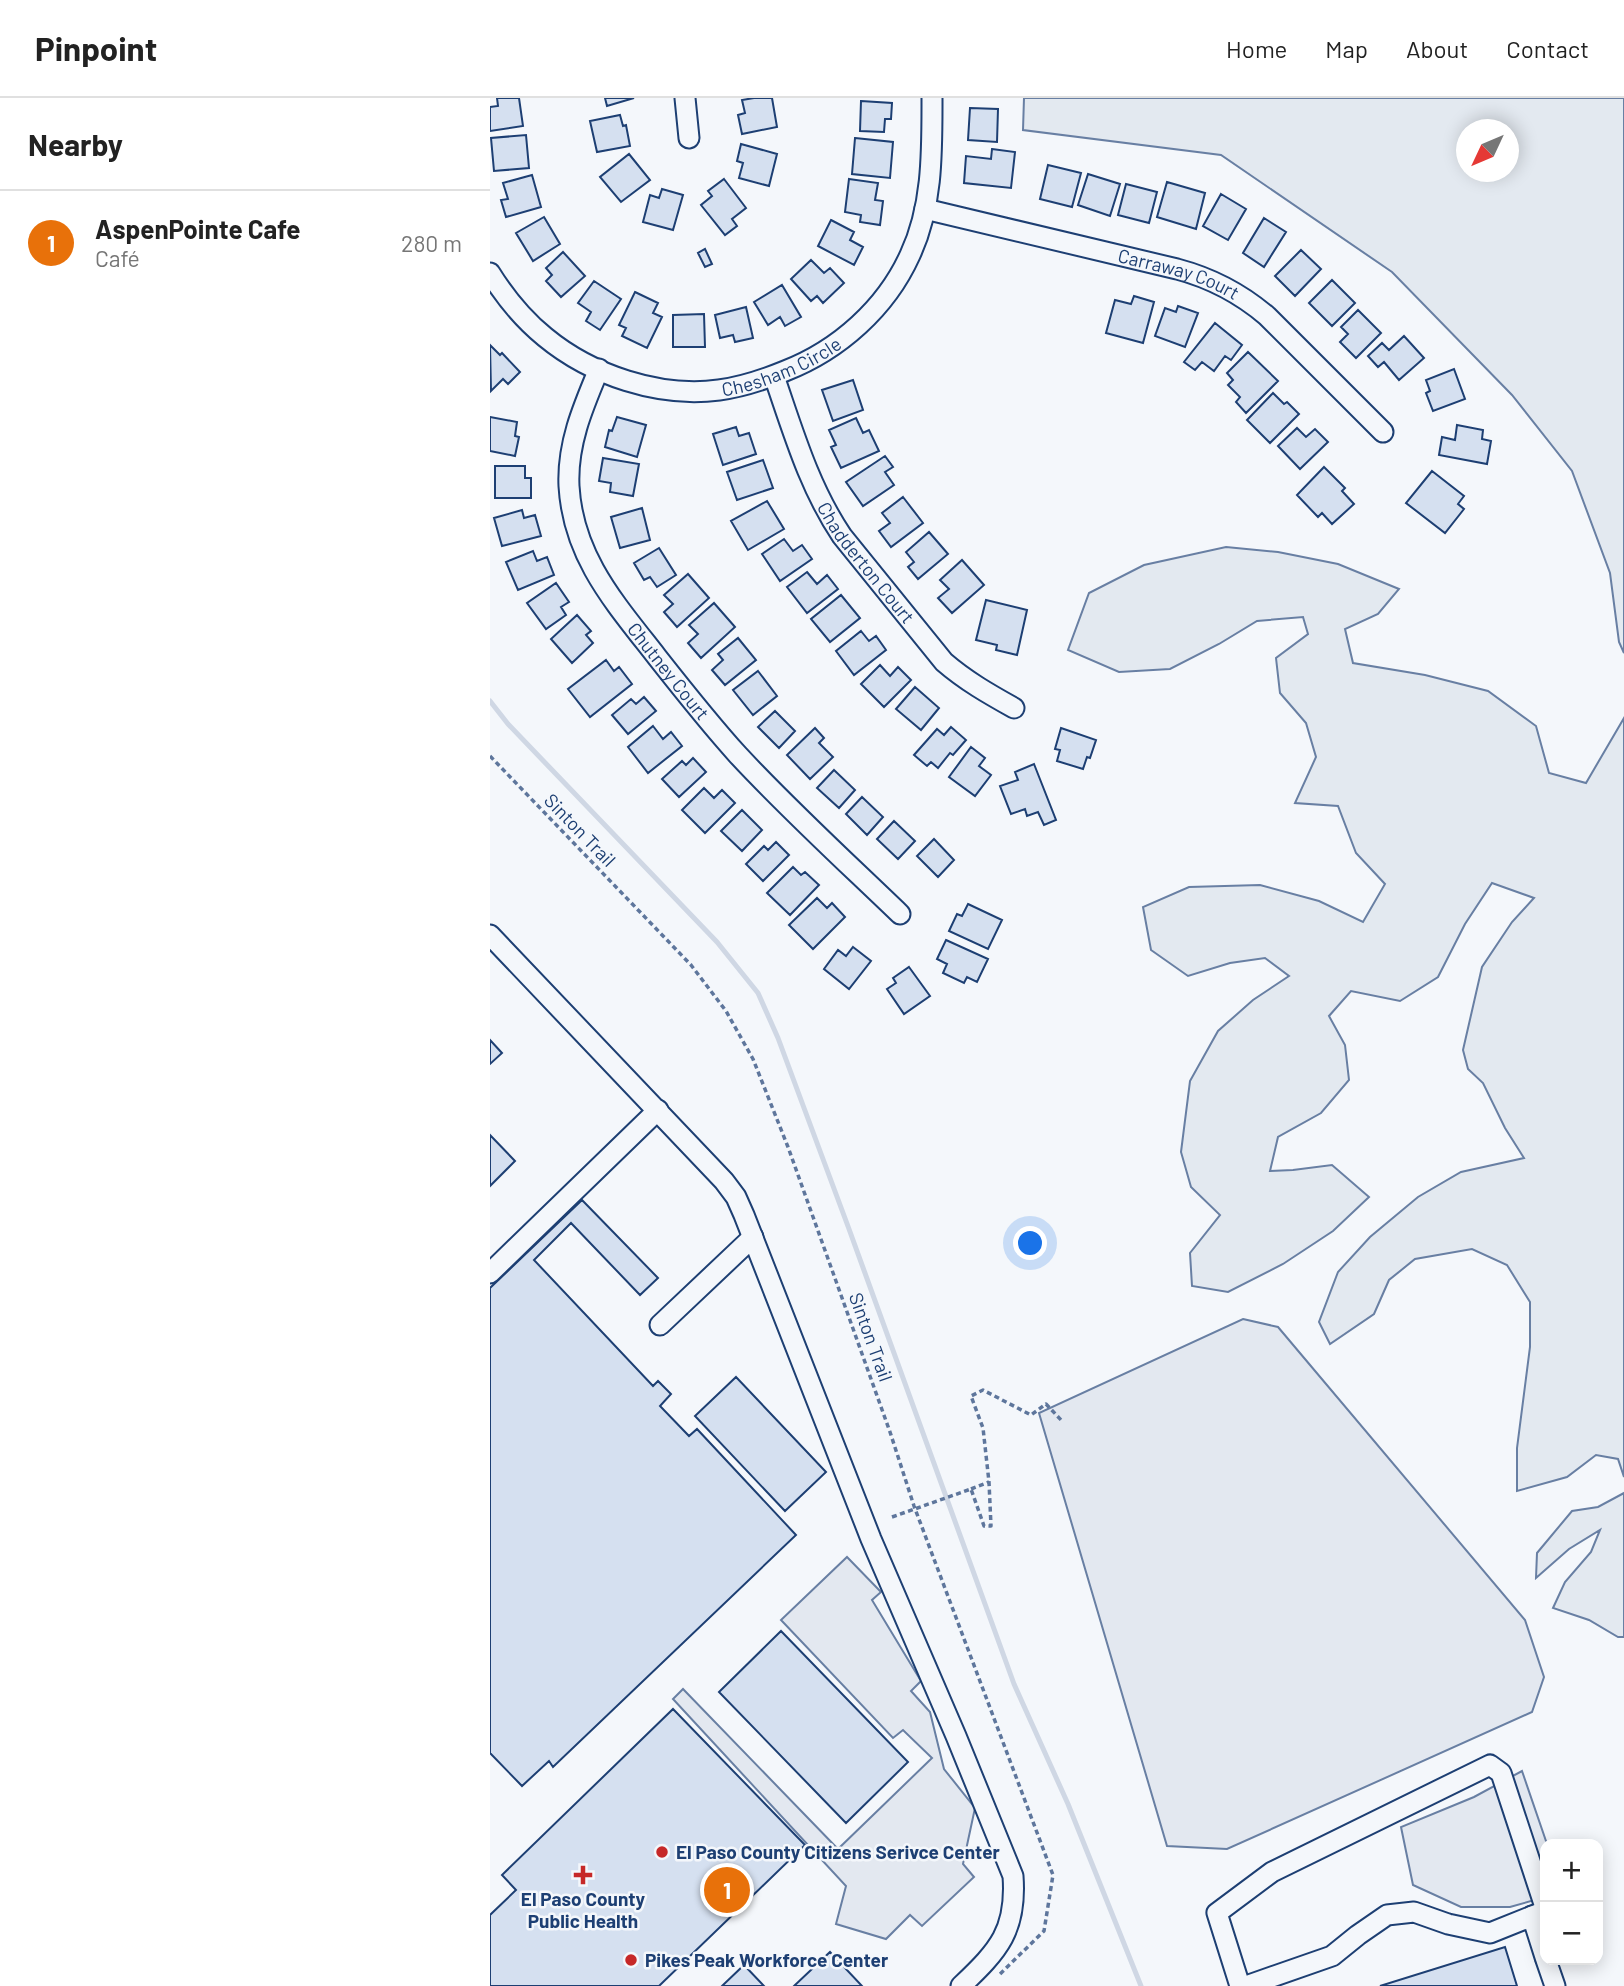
<!DOCTYPE html>
<html lang="en">
<head>
<meta charset="utf-8">
<style>
	body { margin:0; font-family:Barlow,sans-serif; background:#f6f6f6; color:#222 }
	.controls { position:absolute; right:21px; bottom:21px; display:grid; overflow:hidden; border-radius:14px; box-shadow:0 4px 18px #0003 }
	.controls button { width:63px; height:63px; display:grid; place-items:center; padding:0; border:0; border-bottom:2px solid #e0e0e0; background:#fff; color:#222; font:35px sans-serif }
	.compass { position:absolute; left:966px; top:21px; width:63px; height:63px; border-radius:50%; background:#fff; box-shadow:0 4px 18px #0003; rotate:226deg }
	.you { position:absolute; left:541px; top:1146px; width:24px; height:24px; margin:-18px; border:5px solid #fff; border-radius:50%; background:#1a73e8; box-shadow:0 0 0 10px #1a73e833 }
	.badge { display:grid; place-items:center; width:46px; height:46px; border-radius:50%; background:#db2777; color:#fff; font-size:23px; font-weight:700 }
	.pin { position:absolute; translate:-50% -50%; border:4px solid #fff; box-shadow:0 2px 7px #0006 }
	.list { margin:0; padding:0; list-style:none }
	h2 { display:flex; justify-content:space-between; align-items:center; height:91px; margin:0; padding:0 28px; font-size:30px }
	h2 small { font-size:23px; font-weight:400; color:#767676 }
	.list li { display:grid; grid-template-columns:46px 1fr auto; gap:21px; align-items:center; box-sizing:border-box; height:105px; padding:0 28px; border-top:2px solid #e0e0e0 }
	.list b { display:block; font-size:26px; white-space:nowrap }
	.list p { margin:0; font-size:23px; white-space:nowrap; color:#767676 }
	.list em { font-size:23px; font-style:normal; color:#767676 }
	.map { position:relative; flex:none; width:1134px; height:1888px; overflow:hidden }
	header { display:flex; align-items:center; gap:42px; box-sizing:border-box; height:98px; padding:0 35px; background:#fff; border-bottom:2px solid #e0e0e0 }
	header strong { font-size:33px }
	nav { display:flex; gap:38px; margin-inline-start:auto; font-size:24px }
	main { display:flex }
	aside { flex:1; background:#fff }
	.map>svg:first-child { display:block }
	.green { fill:#e3e9f0; stroke:#687fa3; stroke-width:2; fill-rule:evenodd }
	.parking { fill:#e3e8f0; stroke:#687fa3; stroke-width:2 }
	.lines { fill:none; stroke-linecap:round; stroke-linejoin:round }
	.stream { stroke:#cfd7e4; stroke-width:5 }
	.building { fill:#d5e0f0; stroke:#1d3f73; stroke-width:2 }
	.minor-casing { stroke:#1d3f73; stroke-width:23 }
	.path { stroke:#5e769c; stroke-width:3.5; stroke-dasharray:5 3.5; stroke-linecap:butt }
	.minor { stroke:#f4f7fb; stroke-width:19 }
	.poi-dot { fill:#c62828; stroke:#f4f7fb; stroke-width:2.5 }
	.labels { text-anchor:middle; stroke-width:5; stroke-linejoin:round; paint-order:stroke }
	.street-label { font-size:19px; fill:#1d3f73; stroke:#f4f7fb }
	.poi-label { font-size:19px; font-weight:bold; fill:#1d3f73; stroke:#f4f7fb; text-anchor:start }
</style>
</head>
<body>
<header>
<strong>Pinpoint</strong>
<nav><a>Home</a><a>Map</a><a>About</a><a>Contact</a></nav>
</header>
<main>
<aside>
<h2>Nearby<small></small></h2>
<ul class="list">
<li><span class="badge" style="background:#e8710a">1</span><div><b>AspenPointe Cafe</b><p>Café</p></div><em>280 m</em></li>
</ul>
</aside>
<div class="map">
<svg width="1134" height="1888" viewBox="0 0 1134 1888">
	<rect width="100%" height="100%" fill="#f4f7fb"/>
	<path class="green" d="M534 0H1134V555L1129 544 1120 475 1082 373 1022 297 902 174 731 57 533 32ZM976 32H1018V74H976Z
		M736 449 788 454 848 466 909 491 888 516 855 531 863 565 935 577 998 593 1046 628 1059 675 1096 685 1134 620V1379L1128 1361 1106 1357 1077 1379 1027 1393V1350L1040 1249V1204L1017 1167 982 1151 925 1161 899 1182 884 1216 840 1246 829 1224 848 1174 880 1139 928 1099 971 1074 1034 1060 1015 1030 993 985 978 971 973 952 992 869 1022 824 1044 800 1002 785 975 826 948 879 910 903 861 893 839 918 855 947 859 982 831 1015 788 1039 780 1073 803 1072 842 1067 879 1099 843 1133 793 1166 738 1194 702 1188 700 1155 730 1117 701 1089 691 1054 700 983 728 933 763 902 799 878 775 860 740 865 698 878 661 852 653 809 699 789 770 787 829 803 873 824 895 786 866 755 848 708 805 705 826 659 816 625 790 595 786 560 818 536 813 519 767 523 729 546 680 571 629 574 578 552 599 495 654 467Z
		M1134 1395V1539H1128L1099 1522 1063 1510 1075 1484 1101 1454 1110 1432 1079 1451 1046 1480 1047 1455 1082 1413 1108 1409Z"/>
	<path class="parking" d="M753 1221 788 1229 1035 1522 1054 1579 1042 1614 737 1751 677 1748 549 1315Z
		M357 1459 391 1494 382 1502 431 1583 421 1593 440 1614 454 1671 485 1710 473 1766 484 1779 432 1828 420 1817 396 1841 346 1826 356 1788 183 1601 193 1591 348 1751 442 1660 413 1632 403 1640 291 1522Z
		M1032 1673 1057 1746H1055V1799L1020 1809H971L923 1787 911 1729 984 1699Z"/>
	<g class="lines">
		<path class="stream" d="M0 603 18 626 227 844 268 895 288 940 359 1131 524 1586 578 1706 651 1888"/>
	</g>
	<path class="building" d="M7 0H29L33 28 0 33V9L8 8Z
		M115 0H144L117 8Z
		M264 0H282L287 29 252 36 248 17 255 15 252 2Z
		M371 3 402 5 401 21H395L394 34 370 33Z
		M480 10 508 11 507 44 478 42Z
		M130 17 133 28 136 27 140 48 107 54 100 23Z
		M36 37 39 70 4 73 1 40Z
		M365 40 403 44 400 80 362 76Z
		M251 46 287 56 279 88 249 80 253 65 247 63Z
		M502 51 525 54 521 90 474 85 476 58 501 61Z
		M139 56 160 82 131 104 110 79Z
		M558 67 591 75 582 109 550 101Z
		M598 76 630 86 620 118 588 107Z
		M42 77 51 109 16 119 11 102 18 101 13 85Z
		M234 81 256 110 242 121 247 128 235 137 211 107 222 98 218 93Z
		M359 81 388 85 385 102 393 103 390 127 370 124 371 117 355 114Z
		M677 84 715 95 706 131 667 119Z
		M636 86 667 94 659 125 628 117Z
		M172 91 193 97 183 132 153 124 160 97 169 100Z
		M731 96 756 111 738 142 713 128Z
		M54 119 70 146 43 163 26 135Z
		M774 120 796 134 774 169 753 155Z
		M341 122 364 134 360 142 373 149 364 167 328 148Z
		M215 151 222 166 215 169 208 155Z
		M811 152 831 171 805 198 785 178Z
		M73 154 95 178 71 199 56 183 62 177 56 170Z
		M321 162 334 175 340 170 354 185 333 205 327 198 321 203 301 181Z
		M842 182 865 205 842 228 819 205Z
		M104 183 131 201 110 232 96 223 101 214 88 205Z
		M292 187 311 219 295 228 290 219 278 227 264 204Z
		M145 194 168 205 163 215 172 219 157 250 132 238 136 230 129 227Z
		M644 198 664 204 653 245 616 235 625 202 641 206Z
		M688 208 708 215 695 249 665 238 675 210 686 214Z
		M256 209 263 240 245 244 243 237 230 240 225 217Z
		M868 212 891 235 866 260 850 244 858 236 851 229Z
		M214 216 215 249H183V217Z
		M725 225 752 247 741 262 735 258 724 273 712 264 705 272 694 264Z
		M914 238 934 260 909 282 894 264 888 269 878 258 892 245 899 252Z
		M0 247 10 257 12 255 30 274 18 286 13 281 1 293Z
		M758 254 788 283 756 315 746 304 750 299 738 287 743 282 737 275Z
		M964 271 975 301 943 313 936 295 940 293 936 282Z
		M363 282 373 312 343 323 332 292Z
		M783 295 794 306 797 304 809 316 780 345 757 322Z
		M0 319 27 324 25 338 29 339 25 358 0 353Z
		M127 319 156 327 147 359 115 349 119 332 122 333Z
		M366 320 373 335 379 332 389 353 351 370 341 349 346 347 339 332Z
		M967 327 993 332 992 341 1001 343 997 366 949 357 952 339 965 342Z
		M246 329 249 338 259 335 266 356 233 367 223 336Z
		M807 330 816 339 825 331 838 344 810 371 788 348Z
		M395 358 403 369 395 374 404 387 373 408 356 384Z
		M113 360 149 366 143 398 120 394 121 385 109 383Z
		M273 362 283 390 247 402 237 374Z
		M5 368H35V380H41V400H5Z
		M834 369 855 390 852 393 864 406 842 426 832 415 828 419 807 397Z
		M942 373 974 398 968 406 974 411 955 435 916 405Z
		M413 399 433 425 401 449 389 433 400 425 392 415Z
		M277 403 294 431 258 452 241 423Z
		M152 410 160 442 130 450 121 419Z
		M32 412 34 420 45 417 51 438 12 448 4 420Z
		M439 434 458 456 428 481 418 469 424 464 416 454Z
		M294 441 303 453 312 447 322 461 290 483 272 456Z
		M169 450 186 477 167 489 160 479 154 482 144 465Z
		M43 453 47 463 57 459 64 477 28 492 16 464Z
		M472 462 494 487 462 515 448 500 459 491 450 482Z
		M317 474 327 486 337 477 348 491 317 515 297 489Z
		M198 476 219 500 187 529 174 514 183 506 174 497Z
		M66 485 79 504 71 509 76 517 56 531 37 505Z
		M351 497 370 520 340 544 321 521Z
		M496 502 537 512 527 557 506 552 507 547 486 542Z
		M224 505 245 529 211 560 198 545 208 536 199 527Z
		M87 517 101 533 96 537 103 545 82 565 61 541Z
		M371 533 379 543 386 538 396 552 364 577 346 553Z
		M248 540 266 562 235 587 222 572 233 562 228 556Z
		M116 562 124 573 129 569 142 586 100 619 78 591Z
		M390 567 400 578 408 569 421 582 394 609 371 586Z
		M268 573 287 598 263 617 243 592Z
		M425 589 449 610 431 632 406 611Z
		M154 599 166 613 138 636 122 617 141 601 146 606Z
		M285 613 305 633 289 650 268 629Z
		M163 628 173 641 181 634 192 648 158 675 138 649Z
		M461 629 476 642 463 657 460 655 448 670 441 664 437 668 424 657 447 631 454 637Z
		M325 630 334 640 329 645 343 659 320 681 297 657Z
		M571 630 606 642 600 660 597 659 593 671 567 663 570 652 565 651Z
		M481 649 495 660 489 668 501 677 485 698 459 679Z
		M203 660 216 674 189 699 172 681 192 663 196 667Z
		M544 666 566 722 554 727 548 714 537 718 535 711 521 716 510 688 528 682 525 674Z
		M344 672 365 692 349 710 327 690Z
		M214 690 224 700 232 692 245 705 215 735 192 712Z
		M372 699 393 719 377 737 356 716Z
		M252 712 272 732 252 753 231 733Z
		M404 723 425 743 408 761 387 741Z
		M444 741 464 762 448 779 427 758Z
		M286 744 299 757 273 783 256 766 274 748 278 752Z
		M303 769 311 777 315 774 329 787 300 817 277 795Z
		M327 800 337 810 342 805 355 819 323 851 299 827Z
		M478 806 512 822 498 851 459 833 467 816 472 818Z
		M456 842 498 861 487 884 477 879 474 885 453 875 457 866 447 861Z
		M363 849 381 863 359 891 334 871 348 852 356 858Z
		M419 869 440 898 414 916 397 891 406 885 403 880Z
		M0 942 12 955 0 966Z
		M0 1037 25 1063 0 1088Z
		M92 1102 168 1180 150 1197 81 1125 44 1162 163 1288 168 1283 181 1296 170 1308 199 1338 207 1331 306 1437 63 1669 59 1663 32 1688 0 1655V1190Z
		M246 1279 336 1374 295 1413 205 1318Z
		M291 1533 418 1664 356 1725 229 1594Z
		M183 1611 315 1747 169 1888H0V1817L26 1792 12 1777Z
		M1015 1849 1027 1888H890Z
		M340 1854 372 1888H304Z
		M254 1867 274 1888H232Z"/>
	<g class="lines">
		<g class="minor-casing">
			<g id="minor">
				<path d="M195 0 199 40"/>
				<path id="s1" d="M435 111 687 171C721 180 750 195 777 218L893 334"/>
				<path id="s2" d="M0 175C15 199 33 221 55 239 101 277 169 300 229 292 252 289 273 282 295 273 349 252 396 210 420 157 443 108 442 53 442 0"/>
				<path id="s3" d="M109 271C93 309 77 346 79 388 83 459 125 505 167 559 193 592 219 625 248 657 299 712 356 764 410 816"/>
				<path id="s4" d="M284 278C303 333 319 389 352 438L454 564C476 583 499 596 524 610"/>
				<path d="M0 837 234 1083 246 1099 254 1117 381 1441 466 1638 523 1778C527 1832 509 1852 471 1888"/>
				<path d="M0 1175 168 1012"/>
				<path d="M170 1227 263 1139"/>
				<path d="M1042 1818 1055 1859"/>
				<path d="M1056 1862 1065 1888"/>
				<path d="M750 1888 727 1815 782 1774 1000 1667 1011 1675 1055 1809"/>
				<path d="M756 1888 842 1858 868 1837 897 1817 924 1814 958 1826 1000 1835 1055 1813"/>
			</g>
		</g>
		<path class="path" d="M0 658 201 867 236 913 263 961 298 1049 400 1334 424 1408 563 1777 554 1833 510 1876
			M481 1391 499 1384
			M402 1419 481 1391 494 1428H501L499 1384 493 1330 481 1298 493 1292 541 1317 556 1306 573 1324"/>
		<use href="#minor" class="minor"/>
	</g>
	<g class="poi-dot">
		<circle cx="172" cy="1754" r="7"/>
		<path d="M89.5 1766.5h7v7h7v7h-7v7h-7v-7h-7v-7h7z"/>
		<circle cx="141" cy="1862" r="7"/>
	</g>
	<g class="labels">
		<g class="street-label">
			<text dy="7" stroke="none"><textPath href="#s1" startOffset="262">Carraway Court</textPath></text>
			<text dy="7" stroke="none"><textPath href="#s2" startOffset="338">Chesham Circle</textPath></text>
			<text dy="7" stroke="none"><textPath href="#s4" startOffset="210">Chadderton Court</textPath></text>
			<text dy="7" stroke="none"><textPath href="#s3" startOffset="336">Chutney Court</textPath></text>
			<text transform="translate(90 732) rotate(46)" y="7">Sinton Trail</text>
			<text transform="translate(381 1239) rotate(70)" y="7">Sinton Trail</text>
		</g>
		<g class="poi-label">
			<text x="186" y="1761">El Paso County Citizens Serivce Center</text>
			<text x="93" y="1808" text-anchor="middle">El Paso County<tspan x="93" dy="22">Public Health</tspan></text>
			<text x="155" y="1869">Pikes Peak Workforce Center</text>
		</g>
	</g>
</svg>
<div class="controls">
<button>+</button>
<button>−</button>
</div>
<svg class="compass" viewBox="-18 -18 36 36"><path d="M0-13l5 13h-10z" fill="#e53935"/><path d="M0 13l5-13h-10z" fill="#767676"/></svg>
<div class="you"></div>
<div class="pin badge" style="left:237px;top:1792px;background:#e8710a">1</div>
</div>
</main>
</body>
</html>
